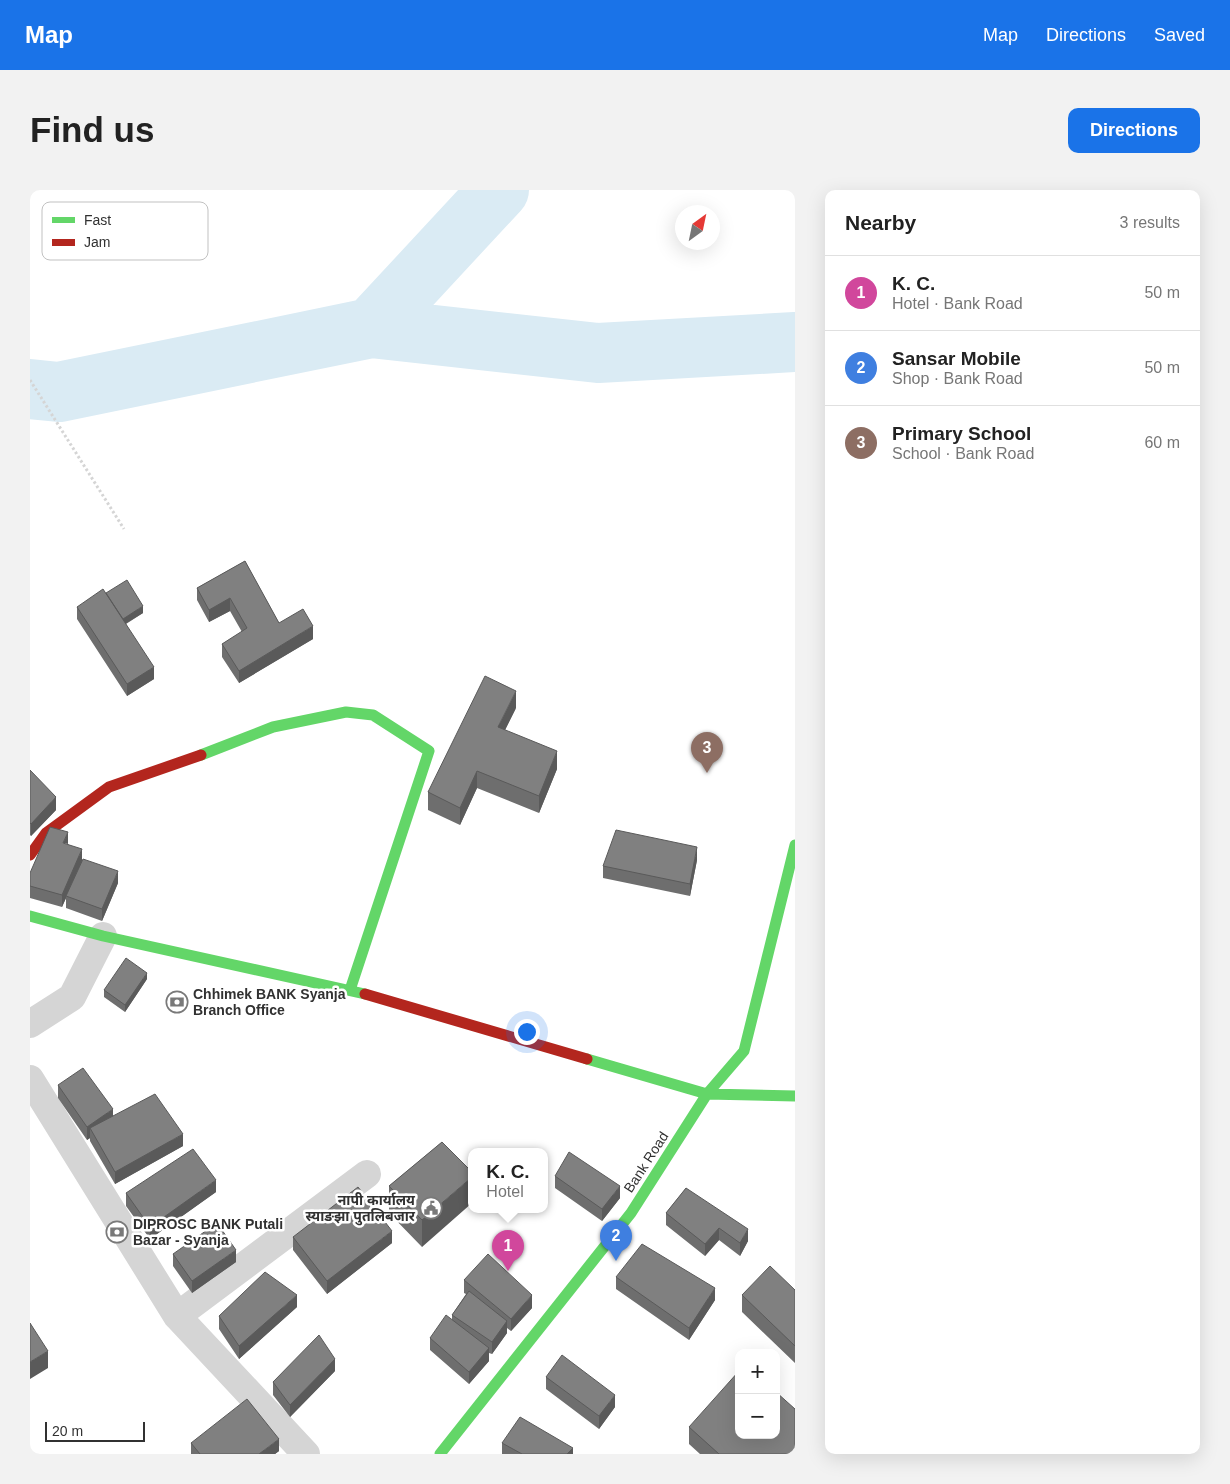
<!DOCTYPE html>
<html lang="en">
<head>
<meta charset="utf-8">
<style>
	body { margin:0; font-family:Helvetica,"Noto Sans Devanagari",sans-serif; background:#f2f2f2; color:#222 }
	.controls { position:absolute; right:15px; bottom:15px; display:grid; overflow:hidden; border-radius:10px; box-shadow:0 5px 20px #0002 }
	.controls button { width:45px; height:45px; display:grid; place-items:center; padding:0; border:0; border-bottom:1px solid #e0e0e0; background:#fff; color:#222; font:25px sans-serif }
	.compass { position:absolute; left:645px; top:15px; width:45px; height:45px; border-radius:50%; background:#fff; box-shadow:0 5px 20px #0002; rotate:33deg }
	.scale { position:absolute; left:15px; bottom:12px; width:100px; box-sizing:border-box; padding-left:5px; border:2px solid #313131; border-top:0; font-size:14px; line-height:18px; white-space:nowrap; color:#313131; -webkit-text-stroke:4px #fff; paint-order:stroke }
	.you { position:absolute; left:496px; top:841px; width:18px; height:18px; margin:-12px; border:4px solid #fff; border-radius:50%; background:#1a73e8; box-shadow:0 0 0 8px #1a73e833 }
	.badge { display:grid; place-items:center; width:32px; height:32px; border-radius:50%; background:#1a73e8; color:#fff; font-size:16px; font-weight:700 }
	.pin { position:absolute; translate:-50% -41px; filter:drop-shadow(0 1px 2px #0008) }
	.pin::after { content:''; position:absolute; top:26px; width:18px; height:15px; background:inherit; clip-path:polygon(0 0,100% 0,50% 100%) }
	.popup { position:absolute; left:438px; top:958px; width:80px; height:65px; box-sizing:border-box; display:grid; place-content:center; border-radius:10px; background:#fff; filter:drop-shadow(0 1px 4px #0005); font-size:16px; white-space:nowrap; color:#767676 }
	.popup b { font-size:19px; color:#222 }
	.popup::after { content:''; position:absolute; left:50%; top:100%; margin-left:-10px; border:10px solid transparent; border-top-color:#fff }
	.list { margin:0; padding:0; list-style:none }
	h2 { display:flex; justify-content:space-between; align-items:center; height:65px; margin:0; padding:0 20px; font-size:21px }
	h2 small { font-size:16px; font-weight:400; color:#767676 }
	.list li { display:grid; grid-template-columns:32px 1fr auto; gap:15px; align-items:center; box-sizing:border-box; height:75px; padding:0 20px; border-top:1px solid #e0e0e0 }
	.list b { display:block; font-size:19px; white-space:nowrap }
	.list p { margin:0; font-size:16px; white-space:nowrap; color:#767676 }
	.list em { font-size:16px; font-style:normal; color:#767676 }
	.map { position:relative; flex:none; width:765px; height:1264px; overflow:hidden; border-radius:10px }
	header { display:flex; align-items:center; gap:30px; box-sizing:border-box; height:70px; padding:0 25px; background:#1a73e8; color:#fff }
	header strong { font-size:24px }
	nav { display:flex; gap:28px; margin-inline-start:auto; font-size:18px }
	.intro { display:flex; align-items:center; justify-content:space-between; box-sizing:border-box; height:120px; padding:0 30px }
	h1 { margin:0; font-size:35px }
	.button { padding:12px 22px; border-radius:10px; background:#1a73e8; color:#fff; font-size:18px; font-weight:700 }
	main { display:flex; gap:30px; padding:0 30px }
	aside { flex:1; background:#fff; border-radius:10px; box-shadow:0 5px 20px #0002 }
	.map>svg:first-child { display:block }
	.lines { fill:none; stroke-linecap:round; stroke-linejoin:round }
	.river { stroke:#daebf4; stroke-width:60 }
	.path { stroke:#d5d5d5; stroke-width:3; stroke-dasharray:2.5 2.5; stroke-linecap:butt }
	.street { stroke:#d5d5d5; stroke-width:28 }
	.fast { stroke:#63d668; stroke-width:11 }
	.jam { stroke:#b3261e; stroke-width:11 }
	.wall { fill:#6e6e6e }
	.shaded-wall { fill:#5a5a5a }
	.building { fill:#808080; stroke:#5a5a5a }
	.labels { text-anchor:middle; stroke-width:5; stroke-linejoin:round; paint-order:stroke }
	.poi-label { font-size:14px; font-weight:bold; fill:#313131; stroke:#fff; text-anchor:start }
	.street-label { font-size:14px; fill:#313131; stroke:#fff }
	.key { fill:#fff; stroke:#c1c1c1; stroke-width:1 }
	.key-label { font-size:14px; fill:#313131 }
</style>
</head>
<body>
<header>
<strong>Map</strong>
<nav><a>Map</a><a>Directions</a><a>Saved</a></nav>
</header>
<div class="intro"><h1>Find us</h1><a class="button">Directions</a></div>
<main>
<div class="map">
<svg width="765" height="1264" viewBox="0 0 765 1264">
	<rect width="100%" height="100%" fill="#fff"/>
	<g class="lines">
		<path class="river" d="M341 138 568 163 765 152
			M0 199 29 202 341 138 469 0"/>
		<path class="path" d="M0 190 94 339"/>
		<path class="street" d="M0 834 42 807 73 746
			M0 889 147 1126 276 1264
			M147 1126 337 984"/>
		<path class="fast" d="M171 565 243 537 316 522 343 525 399 561 320 800
			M0 726 73 746 335 804
			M557 869 677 904 765 906
			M410 1264 601 1023 677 904 714 861 765 655"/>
		<path class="jam" d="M0 665 16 643 79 597 171 565
			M335 804 557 869"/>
	</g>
	<path class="wall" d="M215 371 249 433 283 449 209 493 192 467V454L212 442 200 421 179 432 167 410V398Z
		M76 403 113 423 96 434 124 489 97 506 47 429V417Z
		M486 518 475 540 527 579 509 623 447 598 430 635 398 620V602Z
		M0 580 26 620 1 646 0 645Z
		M38 654 52 670 88 693 72 731 36 718V708L32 717 0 708V683Z
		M667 670 660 706 573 688V676Z
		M117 789 95 822 74 807V800Z
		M28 895 83 926 153 956 85 994 60 951V948L57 950 28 908Z
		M412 952 392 1057 359 1023V996Z
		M525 986 590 1008 572 1031 525 998Z
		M656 998 718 1051 710 1066 689 1050 675 1066 636 1035V1023Z
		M186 1002 120 1049 96 1016V1003Z
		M263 1047 362 1053 297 1104 263 1060Z
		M143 1064 206 1072 162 1103 143 1076Z
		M586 1087 685 1110 659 1150 586 1099Z
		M434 1090 502 1118 481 1141 477 1138V1143L462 1164 459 1163V1171L439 1194 400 1160V1148L422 1130V1125L436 1104 434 1103Z
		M765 1100V1173L712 1122V1105Z
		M267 1117 209 1169 189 1139V1126Z
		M305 1181 260 1227 243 1205V1192Z
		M516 1187 585 1217 569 1239 516 1199Z
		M659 1237 765 1264H670L659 1254Z
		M161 1253 249 1261 245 1264H161Z
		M472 1253 543 1264H472Z"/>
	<path class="shaded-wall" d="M200 408V421L179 432V420Z
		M113 416V423L90 437V431Z
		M283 436V449L209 493V481Z
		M124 477V489L97 506V494Z
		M486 501V518L468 554V537Z
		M527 561V579L509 623V606Z
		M447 581V598L430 635V618Z
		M26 607V620L1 646V634Z
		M38 642V654L33 653Z
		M667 657V670L660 706V694Z
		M52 659V671L36 706V708L32 717V705Z
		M88 681V693L72 731V719Z
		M117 783V789L95 822V815Z
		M83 919V931L60 938V948L57 950V937Z
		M153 944V956L85 994V982Z
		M442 987V1013L392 1057V1030Z
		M186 990V1002L120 1049V1037Z
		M590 996V1008L572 1031V1019Z
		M689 1038V1050L675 1066V1054Z
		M718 1039V1051L710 1066V1053Z
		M362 1041V1053L297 1104V1091Z
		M206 1060V1072L162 1103V1091Z
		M685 1098V1110L659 1150V1138Z
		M267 1105V1117L209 1169V1156Z
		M502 1105V1118L481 1141V1129Z
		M477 1131V1143L462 1164V1152Z
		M459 1158V1171L439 1194V1182Z
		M18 1161V1178L0 1189V1172Z
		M305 1169V1181L260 1227V1215Z
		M585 1205V1217L569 1239V1226Z
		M249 1249V1261L245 1264H229Z
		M543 1258V1264H537Z"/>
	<path class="building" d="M215 371 249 433 273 419 283 436 209 481 192 454 217 438 200 408 179 420 167 398Z
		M97 390 113 416 93 429 76 403Z
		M73 399 124 477 97 494 47 417Z
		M455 486 486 501 468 537 527 561 509 606 447 581 430 618 398 602Z
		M0 580 26 607 1 634 0 633Z
		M20 637 38 642 33 653 52 659 32 705 0 696V683Z
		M586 640 667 657 660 694 573 676Z
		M53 669 88 681 72 719 36 706Z
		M96 768 117 783 95 815 74 800Z
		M53 878 83 919 57 937 28 895Z
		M125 904 153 944 85 982 60 938Z
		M412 952 442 982V987L392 1030 359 996Z
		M163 959 186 990 120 1037 96 1003Z
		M539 962 590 996 572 1019 525 986Z
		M328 997 362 1041 297 1091 263 1047Z
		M656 998 718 1039 710 1053 689 1038 675 1054 636 1023Z
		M187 1033 206 1060 162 1091 143 1064Z
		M612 1054 685 1098 659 1138 586 1087Z
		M458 1064 502 1105 481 1129 434 1090Z
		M740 1076 765 1100V1156L712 1105Z
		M235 1082 267 1105 209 1156 189 1126Z
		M439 1101 477 1131 462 1152 422 1125Z
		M416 1125 459 1158 439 1182 400 1148Z
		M0 1133 18 1161 0 1172Z
		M289 1145 305 1169 260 1215 243 1192Z
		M532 1165 585 1205 569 1226 516 1187Z
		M709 1181V1245H746V1202L765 1219V1264H689L659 1237Z
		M217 1209 249 1249 229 1264H170L161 1253Z
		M490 1227 543 1258 537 1264H492L472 1253Z"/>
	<defs>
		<g id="bank-ring" transform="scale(1.125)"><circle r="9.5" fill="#fff" stroke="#797979" stroke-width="1.5"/><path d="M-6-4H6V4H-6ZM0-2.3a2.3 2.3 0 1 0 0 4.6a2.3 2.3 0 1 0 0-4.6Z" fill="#797979"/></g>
		<g id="civic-ring" transform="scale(1.125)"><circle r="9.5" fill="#fff" stroke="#797979" stroke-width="1.5"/><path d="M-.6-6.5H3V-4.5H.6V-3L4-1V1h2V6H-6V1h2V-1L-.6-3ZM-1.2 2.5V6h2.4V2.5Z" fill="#797979"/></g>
	</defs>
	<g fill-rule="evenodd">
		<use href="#bank-ring" x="147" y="812"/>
		<use href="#civic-ring" x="401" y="1018"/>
		<use href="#bank-ring" x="87" y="1042"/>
	</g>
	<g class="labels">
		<g class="poi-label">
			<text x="163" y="809">Chhimek BANK Syanja<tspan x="163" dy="16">Branch Office</tspan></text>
			<text x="385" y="1015" text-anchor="end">नापी कार्यालय<tspan x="385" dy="16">स्याङझा पुतलिबजार</tspan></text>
			<text x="103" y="1039">DIPROSC BANK Putali<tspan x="103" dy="16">Bazar - Syanja</tspan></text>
		</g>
		<g class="street-label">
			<text transform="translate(616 972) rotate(-57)" y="5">Bank Road</text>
		</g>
	</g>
	<rect x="12" y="12" width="166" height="58" rx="8" class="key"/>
	<rect x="22" y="27" width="23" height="6" fill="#63d668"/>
	<rect x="22" y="49" width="23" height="7" fill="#b3261e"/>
	<g class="key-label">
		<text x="54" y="35">Fast</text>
		<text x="54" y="57">Jam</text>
	</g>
</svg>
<div class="controls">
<button>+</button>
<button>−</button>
</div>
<svg class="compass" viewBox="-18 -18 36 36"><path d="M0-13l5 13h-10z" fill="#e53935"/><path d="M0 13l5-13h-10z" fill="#767676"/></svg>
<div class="scale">20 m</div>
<div class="you"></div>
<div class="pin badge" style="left:478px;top:1081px;background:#d1479c">1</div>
<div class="popup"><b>K. C.</b>Hotel</div>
<div class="pin badge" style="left:586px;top:1071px;background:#3f7fe0">2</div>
<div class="pin badge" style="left:677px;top:583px;background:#8d6e63">3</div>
</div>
<aside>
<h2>Nearby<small>3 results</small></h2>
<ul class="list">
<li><span class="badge" style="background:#d1479c">1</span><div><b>K. C.</b><p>Hotel · Bank Road</p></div><em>50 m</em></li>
<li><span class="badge" style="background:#3f7fe0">2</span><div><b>Sansar Mobile</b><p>Shop · Bank Road</p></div><em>50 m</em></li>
<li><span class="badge" style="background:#8d6e63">3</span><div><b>Primary School</b><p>School · Bank Road</p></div><em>60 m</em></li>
</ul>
</aside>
</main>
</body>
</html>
